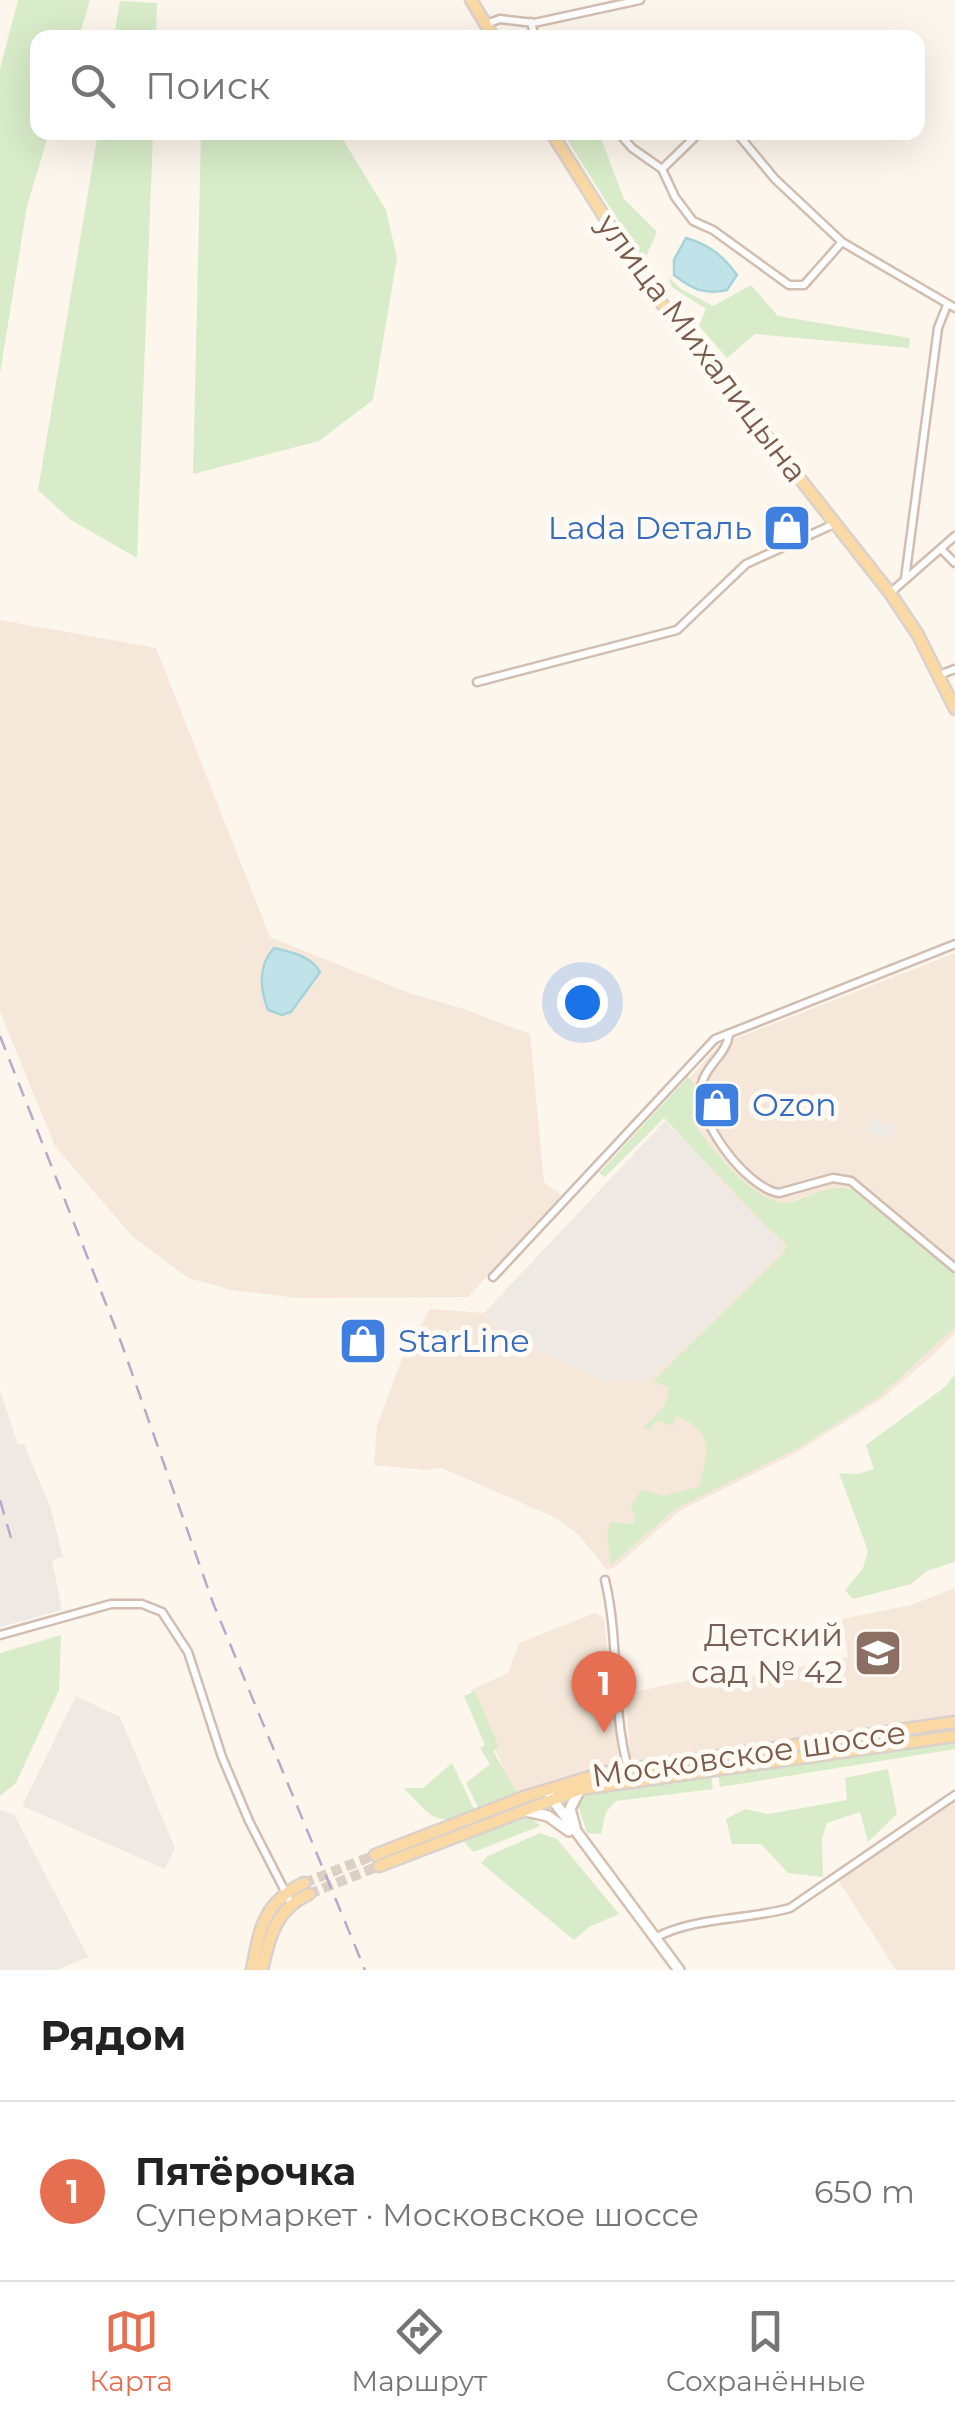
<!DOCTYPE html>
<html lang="ru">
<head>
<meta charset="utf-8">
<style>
	body { margin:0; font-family:Montserrat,sans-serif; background:#f2f2f2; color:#222 }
	.you { position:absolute; left:582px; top:1002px; width:35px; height:35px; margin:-25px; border:8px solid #fff; border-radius:50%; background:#1a73e8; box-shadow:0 0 0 15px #1a73e833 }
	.badge { display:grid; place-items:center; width:65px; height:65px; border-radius:50%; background:#e76f51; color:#fff; font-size:32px; font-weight:700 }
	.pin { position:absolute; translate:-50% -82px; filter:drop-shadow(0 2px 5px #0008) }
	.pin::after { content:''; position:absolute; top:52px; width:35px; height:30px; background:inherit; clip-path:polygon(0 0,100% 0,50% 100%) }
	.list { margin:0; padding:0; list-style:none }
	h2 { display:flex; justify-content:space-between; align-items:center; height:130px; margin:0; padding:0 40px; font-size:42px }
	h2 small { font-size:32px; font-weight:400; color:#767676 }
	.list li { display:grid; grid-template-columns:65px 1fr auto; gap:30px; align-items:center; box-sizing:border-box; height:180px; padding:0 40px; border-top:2px solid #e0e0e0 }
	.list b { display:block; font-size:38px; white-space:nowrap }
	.list p { margin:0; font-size:32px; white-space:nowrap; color:#767676 }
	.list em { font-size:32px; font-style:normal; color:#767676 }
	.icon { flex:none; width:55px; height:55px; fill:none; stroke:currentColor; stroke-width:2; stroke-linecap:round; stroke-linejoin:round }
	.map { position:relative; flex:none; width:955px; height:1970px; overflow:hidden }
	.search { position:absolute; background:#fff; box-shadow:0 10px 40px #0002; left:30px; right:30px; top:30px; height:110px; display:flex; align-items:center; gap:25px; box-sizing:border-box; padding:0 35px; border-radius:20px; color:#767676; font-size:38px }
	.sheet { height:310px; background:#fff }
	nav { display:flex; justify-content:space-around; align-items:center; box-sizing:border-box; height:140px; border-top:2px solid #e0e0e0; background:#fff; font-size:28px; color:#767676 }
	nav a { display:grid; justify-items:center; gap:5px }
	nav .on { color:#e76f51 }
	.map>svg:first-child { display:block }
	.residential { fill:#f5e8da }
	.industrial { fill:#efe9e4 }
	.green { fill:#d8ecc9 }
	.water { fill:#bfe3e8; stroke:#a5d3da; stroke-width:2.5 }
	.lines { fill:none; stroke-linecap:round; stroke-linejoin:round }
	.primary-tunnel { stroke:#dcd0c4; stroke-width:10; stroke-dasharray:10 5; stroke-linecap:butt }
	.street-casing { stroke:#d1beb0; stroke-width:11 }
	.secondary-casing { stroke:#d6c0b0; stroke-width:14 }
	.primary-casing { stroke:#dad1cd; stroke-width:15 }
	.street { stroke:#fff; stroke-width:6 }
	.secondary { stroke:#fff; stroke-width:9 }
	.primary { stroke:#fbd9a5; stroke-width:10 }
	.rail { stroke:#b9a8c9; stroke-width:2.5; stroke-dasharray:15 10; stroke-linecap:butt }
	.labels { text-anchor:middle; stroke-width:10; stroke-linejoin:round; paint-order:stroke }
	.street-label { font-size:32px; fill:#7a5c4d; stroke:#fffaf3 }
	.shop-label { font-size:32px; fill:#366cbe; stroke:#fffaf3; text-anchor:start }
	.education-label { font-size:32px; fill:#785e54; stroke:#fffaf3; text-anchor:end }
</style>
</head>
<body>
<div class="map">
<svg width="955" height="1970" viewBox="0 0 955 1970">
	<rect width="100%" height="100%" fill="#fdf6ec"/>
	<path class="residential" d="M0 620 156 648 270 937 412 994 464 1009 530 1034 544 1182 561 1195 468 1297 297 1298 231 1290 188 1278 133 1237 55 1146 0 1012Z
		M955 953V1333L932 1356 883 1398 794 1454 681 1510 615 1567 607 1570 578 1534 554 1517 442 1468 425 1470 374 1465 377 1426 403 1356 430 1309 484 1313 512 1338 645 1380 689 1343 782 1250V1244L713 1176 705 1161 659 1112 719 1045Z
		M955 1588V1715L643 1762 632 1759 630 1754 626 1694 689 1680V1677L744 1669 747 1677 848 1657 842 1619 911 1605Z
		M595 1613 604 1618 619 1764 616 1768 515 1797 471 1690 508 1673 519 1643Z
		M955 1799V1970H896L838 1880Z"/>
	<path class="industrial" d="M868 1118 895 1125 892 1139 865 1132Z
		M665 1121 706 1161 713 1176 782 1244V1250L689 1343 645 1380 606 1381 512 1338 484 1313Z
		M0 1390 18 1445 24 1444 51 1509 63 1557 52 1560 62 1610 0 1627Z
		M76 1696 120 1717 175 1848 165 1869 22 1806Z
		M0 1810 14 1814 88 1957 56 1970H0Z"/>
	<path class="green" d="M18 0H90L79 37 38 38V132L49 133 27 206 0 374V69Z
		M120 1 157 3 156 37H114Z
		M98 133H153L137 558 71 520 38 490Z
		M201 133H339L386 210 397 258 373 400 319 441 193 474Z
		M599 133 624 199 657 232 644 261 563 133Z
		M668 277 681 289 713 306 751 285 778 316 910 338 909 348 755 334 727 358 699 326 706 309 672 287Z
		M688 1077 695 1085 692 1120C708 1146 760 1211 792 1202 814 1197 830 1183 853 1190L955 1275V1327L880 1396 798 1448 675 1509 611 1565 607 1535 610 1522 633 1524 635 1518 631 1506 642 1489 663 1496 699 1487C708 1451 716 1431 676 1416L673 1425 656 1421 650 1430 643 1428 664 1407 670 1388 653 1381 784 1253 787 1244 767 1227 664 1118 605 1177 599 1173Z
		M955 1374V1562L927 1571 911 1584 853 1599 845 1590 863 1568 868 1551 839 1473 857 1474 874 1469 866 1445 945 1387Z
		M61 1635 59 1690 16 1783 0 1796V1653Z
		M475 1691 499 1747 493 1751 517 1793 479 1809 466 1783 490 1764 480 1748 485 1745 464 1696Z
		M955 1740V1749L720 1787 718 1774Z
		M452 1763 475 1811C432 1828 434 1817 403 1788H423Z
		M888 1769 897 1814 868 1842 860 1812 827 1823 822 1839 823 1877 788 1873 761 1844H732L726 1819 745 1809 768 1814 847 1800 845 1778Z
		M711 1775 713 1789 616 1801 606 1812 601 1834 587 1833 577 1803 586 1793Z
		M523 1816 532 1818 540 1826 474 1852 465 1844 466 1837Z
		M540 1833 557 1839 619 1914 589 1927 574 1940 481 1863 488 1856Z"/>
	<path class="water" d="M686 238C710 245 723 256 737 275L727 290C704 295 692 289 674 275V260Z
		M274 948C291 952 311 956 320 972L291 1012 282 1015 268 1010C260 989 258 965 274 948Z"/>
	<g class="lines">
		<path class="primary-tunnel" d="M304 1883 375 1855
			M309 1894 379 1866"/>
		<g class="street-casing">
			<path id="street" d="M531 22 535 38
				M486 24 500 19 534 23 640 0
				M618 132 632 148 662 169 675 197 693 221 713 230 789 285H804L842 242
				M736 132 775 179 842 242 955 308
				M662 169 700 132
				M942 550 955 563
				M905 579 938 328 947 305
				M890 593 955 536
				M939 675 955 669
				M477 682 677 630 746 564 834 524
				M729 1035C726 1055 707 1064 702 1083 692 1117 746 1188 779 1193L833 1178 851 1181 955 1268
				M493 1277 715 1039 955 944
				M605 1580C620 1642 611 1707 628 1768
				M0 1635 111 1604H142L162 1612 188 1652 222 1757 249 1821 291 1903
				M655 1938C692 1917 748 1920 790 1908L955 1795"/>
		</g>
		<g class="secondary-casing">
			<path id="secondary" d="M550 1796 679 1970
				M526 1811 548 1816 569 1831
				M575 1827 570 1809 579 1791"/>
		</g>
		<g class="primary-casing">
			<path id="primary" d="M471 0 494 38
				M551 132 648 286 890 593 918 635 955 709
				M375 1855 524 1797 603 1773 955 1722
				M379 1866 581 1789 955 1736
				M252 1970C260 1928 263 1903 304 1883
				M262 1970C269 1937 276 1909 309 1894"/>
		</g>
		<use href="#street" class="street"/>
		<use href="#secondary" class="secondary"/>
		<use href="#primary" class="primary"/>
		<path class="rail" d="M0 1036 121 1342 213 1603 365 1970
			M0 1500 11 1538"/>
	</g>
	<defs>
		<g id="shop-square" transform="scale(2.5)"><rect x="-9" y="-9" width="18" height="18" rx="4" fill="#3f7fe0" stroke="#fffaf3"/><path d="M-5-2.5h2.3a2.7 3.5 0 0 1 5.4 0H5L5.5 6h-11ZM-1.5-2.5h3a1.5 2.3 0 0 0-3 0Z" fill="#fff"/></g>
		<g id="school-square" transform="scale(2.5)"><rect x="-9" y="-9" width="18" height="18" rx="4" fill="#8d6e63" stroke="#fffaf3"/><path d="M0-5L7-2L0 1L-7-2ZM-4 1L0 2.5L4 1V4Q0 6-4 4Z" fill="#fff"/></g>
	</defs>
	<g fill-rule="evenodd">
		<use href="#shop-square" x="787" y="528"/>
		<use href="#shop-square" x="717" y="1105"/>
		<use href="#shop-square" x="363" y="1341"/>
		<use href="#school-square" x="878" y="1653"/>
	</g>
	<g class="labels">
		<g class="street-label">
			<text transform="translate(702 348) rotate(53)" y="11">улица Михалицына</text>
			<text transform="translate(749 1754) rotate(-8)" y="11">Московское шоссе</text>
		</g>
		<g class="shop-label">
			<text x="752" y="539" text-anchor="end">Lada Dеталь</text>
			<text x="752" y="1116">Ozon</text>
			<text x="398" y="1352">StarLine</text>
		</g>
		<g class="education-label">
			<text x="843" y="1646">Детский<tspan x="843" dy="37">сад № 42</tspan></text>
		</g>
	</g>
</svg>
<div class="you"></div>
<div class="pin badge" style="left:604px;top:1733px">1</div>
<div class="search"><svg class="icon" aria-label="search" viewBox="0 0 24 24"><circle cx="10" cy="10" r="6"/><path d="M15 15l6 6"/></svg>Поиск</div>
</div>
<section class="sheet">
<h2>Рядом<small></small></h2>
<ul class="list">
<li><span class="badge">1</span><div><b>Пятёрочка</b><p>Супермаркет · Московское шоссе</p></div><em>650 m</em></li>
</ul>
</section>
<nav>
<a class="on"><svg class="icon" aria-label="map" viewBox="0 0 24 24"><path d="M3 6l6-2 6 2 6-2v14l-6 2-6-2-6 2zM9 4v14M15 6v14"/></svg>Карта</a>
<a><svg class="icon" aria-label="directions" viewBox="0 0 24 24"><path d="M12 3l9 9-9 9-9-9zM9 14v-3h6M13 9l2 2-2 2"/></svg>Маршрут</a>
<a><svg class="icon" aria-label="saved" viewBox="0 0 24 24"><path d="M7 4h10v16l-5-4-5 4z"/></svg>Сохранённые</a>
</nav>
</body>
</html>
